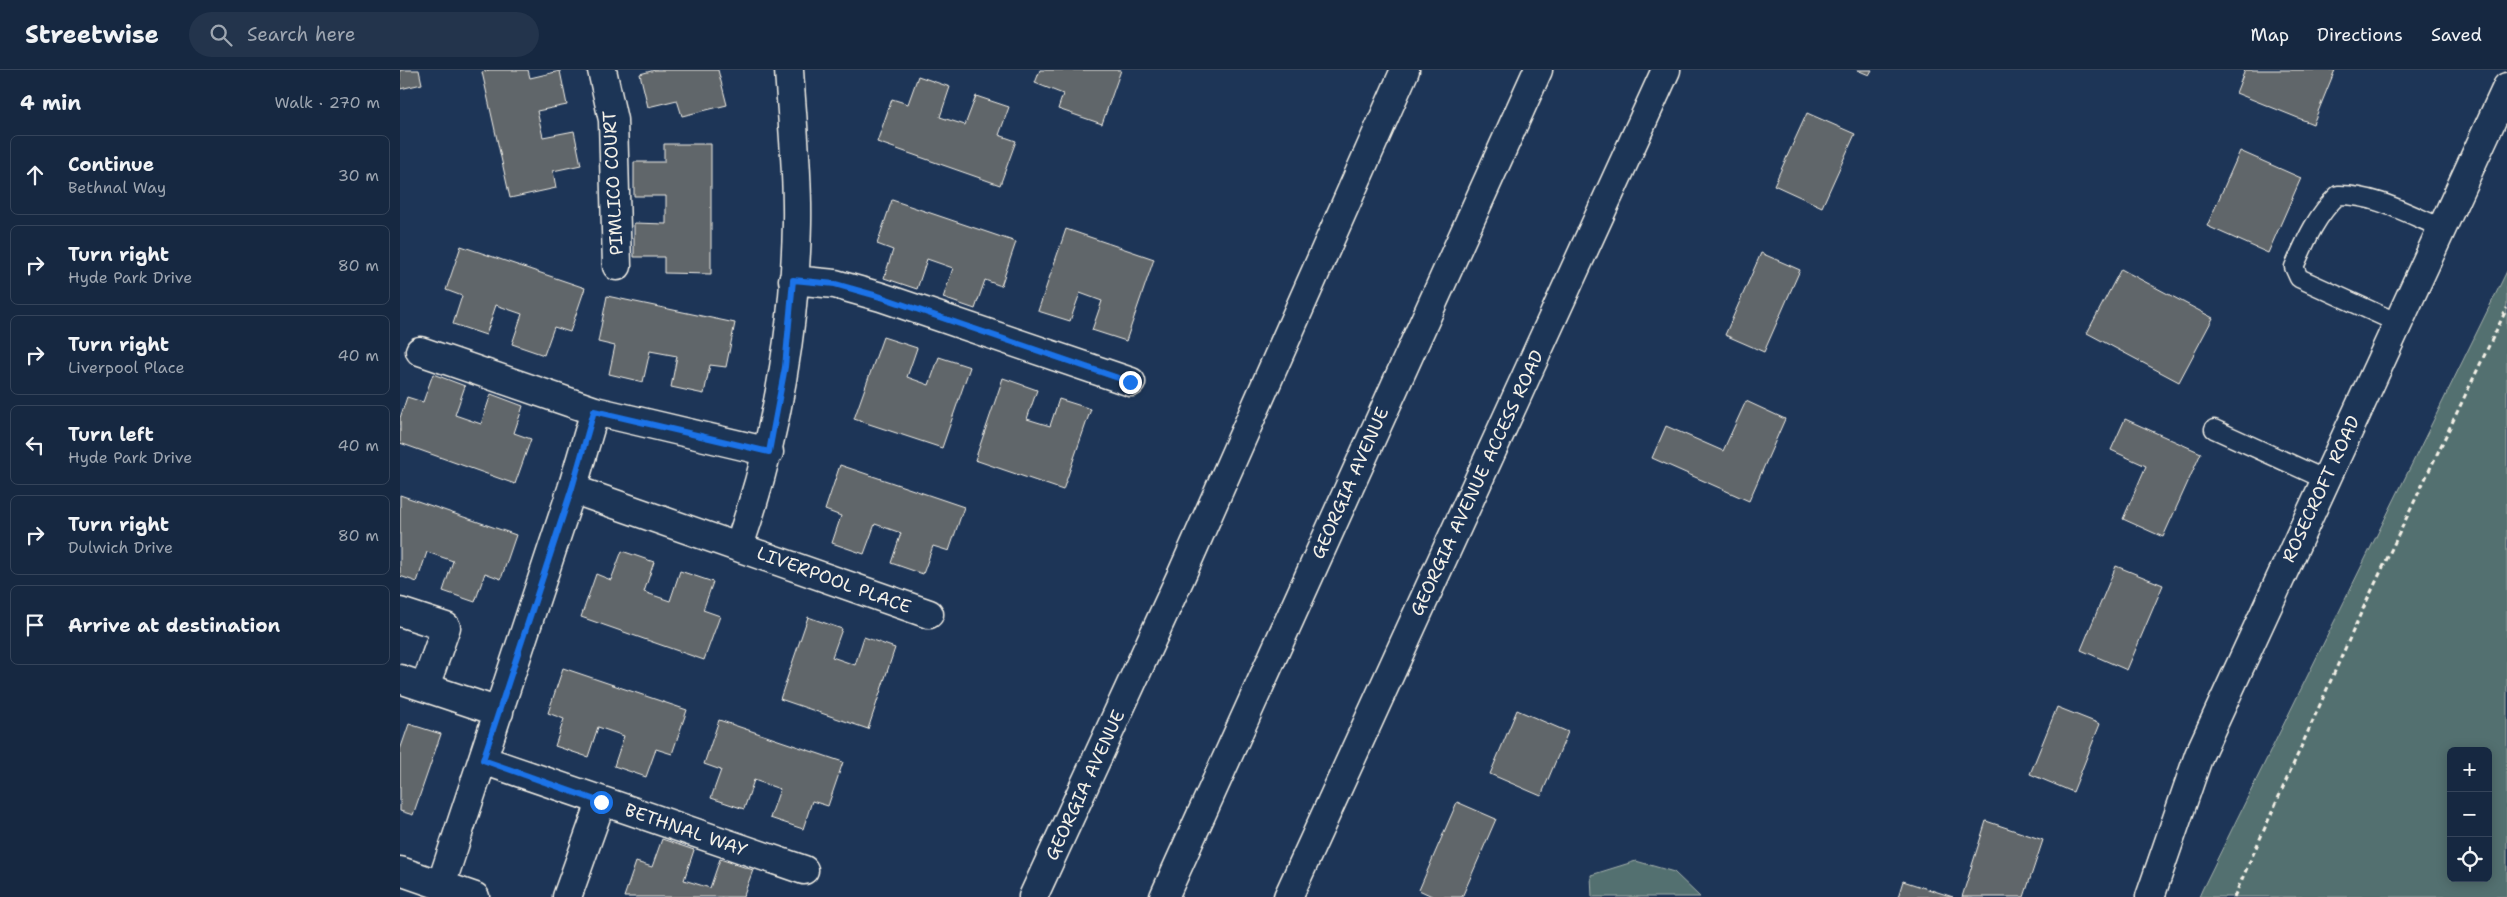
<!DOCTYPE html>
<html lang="en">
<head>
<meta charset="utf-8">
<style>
	body { margin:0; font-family:"Shantell Sans",sans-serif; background:#23344c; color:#f1f3f6 }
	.controls { position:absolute; right:15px; bottom:15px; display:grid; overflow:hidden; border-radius:8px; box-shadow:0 2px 12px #0003 }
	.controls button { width:45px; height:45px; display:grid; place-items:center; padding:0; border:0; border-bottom:1px solid #35445a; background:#162841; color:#f1f3f6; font:25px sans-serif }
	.stop { position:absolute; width:15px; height:15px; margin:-11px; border:4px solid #1a73e8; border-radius:50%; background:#fff }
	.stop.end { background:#1a73e8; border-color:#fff; box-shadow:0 1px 5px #0008 }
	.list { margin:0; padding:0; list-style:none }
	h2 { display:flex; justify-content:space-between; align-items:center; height:65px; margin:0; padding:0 20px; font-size:21px }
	h2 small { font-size:16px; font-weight:400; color:#9ea6b1 }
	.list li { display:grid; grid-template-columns:32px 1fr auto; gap:15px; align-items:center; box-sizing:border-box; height:80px; margin:0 10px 10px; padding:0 10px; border:1px solid #35445a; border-radius:8px }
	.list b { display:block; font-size:19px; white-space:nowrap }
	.list p { margin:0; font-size:16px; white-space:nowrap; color:#9ea6b1 }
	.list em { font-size:16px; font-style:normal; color:#9ea6b1 }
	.icon { flex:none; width:28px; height:28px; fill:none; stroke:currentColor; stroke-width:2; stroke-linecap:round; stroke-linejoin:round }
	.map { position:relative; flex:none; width:2107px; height:827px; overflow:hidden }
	header { display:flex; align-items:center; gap:30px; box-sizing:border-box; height:70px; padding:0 25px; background:#162841; border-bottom:1px solid #35445a }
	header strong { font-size:24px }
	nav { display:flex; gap:28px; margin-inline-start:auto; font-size:18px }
	.search { width:350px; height:45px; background:#23344c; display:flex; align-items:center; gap:12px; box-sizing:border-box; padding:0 18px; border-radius:28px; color:#9ea6b1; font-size:19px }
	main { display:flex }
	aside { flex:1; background:#162841 }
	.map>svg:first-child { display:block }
	.green { fill:#53706f; stroke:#a4b0ac; fill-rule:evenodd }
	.building { fill:#60666b; stroke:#f4f1e8 }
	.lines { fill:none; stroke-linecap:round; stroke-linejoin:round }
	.lane-casing { stroke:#f4f1e8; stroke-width:21 }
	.street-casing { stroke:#f4f1e8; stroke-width:31 }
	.primary-casing { stroke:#f4f1e8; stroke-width:31 }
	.path { stroke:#f4f1e8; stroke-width:3; stroke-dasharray:5 4; stroke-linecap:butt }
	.lane { stroke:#1d3557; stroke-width:18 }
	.street { stroke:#1d3557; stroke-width:28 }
	.primary { stroke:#1d3557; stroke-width:28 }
	.route { stroke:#1a73e8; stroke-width:6 }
	.labels { text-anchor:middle; stroke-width:4.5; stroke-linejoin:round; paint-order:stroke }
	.street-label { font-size:18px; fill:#f4f1e8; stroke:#1d3557 }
</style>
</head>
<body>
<header>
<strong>Streetwise</strong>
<div class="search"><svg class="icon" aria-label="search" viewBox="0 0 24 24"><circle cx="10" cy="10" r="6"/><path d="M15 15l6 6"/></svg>Search here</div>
<nav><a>Map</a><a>Directions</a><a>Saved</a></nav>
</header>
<main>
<aside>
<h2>4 min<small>Walk · 270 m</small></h2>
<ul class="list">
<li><svg class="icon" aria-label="ahead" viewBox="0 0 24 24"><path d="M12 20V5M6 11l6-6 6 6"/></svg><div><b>Continue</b><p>Bethnal Way</p></div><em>30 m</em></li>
<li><svg class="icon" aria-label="right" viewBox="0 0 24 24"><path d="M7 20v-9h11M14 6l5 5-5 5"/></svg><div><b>Turn right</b><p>Hyde Park Drive</p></div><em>80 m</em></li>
<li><svg class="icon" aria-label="right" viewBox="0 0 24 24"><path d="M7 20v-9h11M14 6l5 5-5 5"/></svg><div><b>Turn right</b><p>Liverpool Place</p></div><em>40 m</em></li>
<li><svg class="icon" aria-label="left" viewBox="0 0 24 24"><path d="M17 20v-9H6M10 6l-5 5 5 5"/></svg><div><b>Turn left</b><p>Hyde Park Drive</p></div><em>40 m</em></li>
<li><svg class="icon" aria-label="right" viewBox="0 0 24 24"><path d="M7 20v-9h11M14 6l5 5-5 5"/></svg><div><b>Turn right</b><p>Dulwich Drive</p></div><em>80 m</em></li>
<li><svg class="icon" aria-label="arrive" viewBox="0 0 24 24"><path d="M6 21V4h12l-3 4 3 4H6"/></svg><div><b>Arrive at destination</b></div></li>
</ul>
</aside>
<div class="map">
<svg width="2107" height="827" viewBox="0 0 2107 827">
	<rect width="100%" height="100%" fill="#1d3557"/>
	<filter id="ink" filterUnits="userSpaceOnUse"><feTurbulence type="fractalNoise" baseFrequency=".02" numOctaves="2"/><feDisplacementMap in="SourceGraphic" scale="10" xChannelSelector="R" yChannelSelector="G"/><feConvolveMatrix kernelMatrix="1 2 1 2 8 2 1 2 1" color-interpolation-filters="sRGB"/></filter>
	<g filter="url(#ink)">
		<path class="green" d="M2107 201V827H1799L1802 820ZM2051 681H2088V808H2051Z
			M1236 791 1274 802 1300 827H1192L1191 805Z"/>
		<path class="building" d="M0 0H19L22 14 0 19Z
			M89 0H128L130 8 160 1 167 35 137 41 143 67 174 61 181 95 153 101 156 118 110 128 82 2Z
			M255 0H318L327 35 282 46 277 30 248 37 240 4Z
			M640 0H721L702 54 658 39 663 24 635 13Z
			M1457 0H1472L1469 5Z
			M1845 0H1935L1913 54 1836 23Z
			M518 6 550 17 540 47 565 55 576 26 609 37 599 65 616 71 600 115 477 72 492 29 508 34Z
			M1407 43 1455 64 1422 137 1374 115Z
			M264 74H311V204L264 203V187H234V153L266 154V126H234V92H264Z
			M1840 81 1901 108 1868 183 1807 156Z
			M492 130 616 172 601 216 585 210 575 239 543 228 553 198 527 189 517 219 484 208 493 180 477 174Z
			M666 159 754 189 726 271 692 260 702 231 680 223 670 251 638 241Z
			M61 176 185 218 170 262 154 257 144 285 112 274 122 244 96 235 86 265 53 254 62 226 46 220Z
			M1361 183 1400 200 1364 282 1325 265Z
			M1721 199 1813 248 1779 312 1687 263Z
			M207 226 335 253 326 297 310 295 304 324 271 317 277 286 250 281 243 312 209 304 215 276 198 272Z
			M483 267 517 278 507 307 529 315 539 287 570 297 542 378 454 349Z
			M33 304 65 316 55 345 81 354 91 324 123 336 114 363 131 369 115 414 0 373V348L7 327 23 332Z
			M603 308 637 320 627 349 650 356 659 329 691 339 663 420 575 390Z
			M1346 331 1385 349 1349 431 1252 388 1266 356 1323 381Z
			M1725 349 1801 383 1763 467 1723 449 1746 396 1711 380Z
			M440 395 564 437 549 481 533 476 523 504 491 493 501 463 475 454 464 484 432 473 441 446 425 440Z
			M0 425 116 465 101 509 85 503 75 532 43 521 53 491 27 482 17 512 0 506Z
			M222 481 254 492 244 522 270 531 280 501 313 512 303 540 320 546 304 590 181 547 196 504 211 510Z
			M1716 496 1763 515 1727 600 1681 580Z
			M408 547 442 559 432 587 455 595 464 567 495 578 468 659 380 629Z
			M163 598 287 640 272 684 256 679 246 707 214 696 224 666 198 657 188 687 155 676 164 649 148 643Z
			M1657 637 1700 654 1673 722 1630 704Z
			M1117 640 1168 662 1141 726 1090 704Z
			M319 650 443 692 428 736 412 731 403 759 370 748 380 719 354 710 344 739 311 728 321 700 304 694Z
			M9 654 41 664 13 745 0 741V680Z
			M1057 732 1096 749 1062 827H1034L1019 820Z
			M1586 751 1643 770 1624 827H1562Z
			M262 769 294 780 284 810 310 818 320 789 353 800 343 827H224L236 792 252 797Z
			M1503 811 1553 827H1498Z"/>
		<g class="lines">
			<g class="lane-casing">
				<path id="lane" d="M1998 253 1899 208 1894 197C1906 170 1916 146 1938 125 1974 124 2010 145 2042 158
					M1814 359 1926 410"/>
			</g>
			<g class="street-casing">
				<path id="street" d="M202 0 213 50 217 196
					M393 210 435 214 481 227 731 312
					M20 281 195 341 369 382
					M172 419 529 544
					M339 476C375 372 395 263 397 152 398 101 392 50 389 0
					M0 542 46 557 25 617
					M0 609 99 642
					M83 690 404 800
					M0 801 75 827
					M41 815 172 419 195 341
					M167 827 201 732
					M888 827 1266 0
					M1750 827 1799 685 2107 17"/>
			</g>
			<g class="primary-casing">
				<path id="primary" d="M633 827 781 506 1005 0
					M764 827 1138 0"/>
			</g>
			<path class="path" d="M1834 827 1961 543 2107 238"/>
			<use href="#lane" class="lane"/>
			<use href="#street" class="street"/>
			<use href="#primary" class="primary"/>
		</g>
	</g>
	<g class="lines" filter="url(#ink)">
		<path class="route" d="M201 732 83 690 172 418 194 341 369 382 385 297 393 210 435 214 481 227 730 312"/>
	</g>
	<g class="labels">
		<g class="street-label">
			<text transform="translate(213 113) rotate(-93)" y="6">PIMLICO COURT</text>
			<text transform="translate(950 413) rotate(-66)" y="6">GEORGIA AVENUE</text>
			<text transform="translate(1077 413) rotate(-65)" y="6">GEORGIA AVENUE ACCESS ROAD</text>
			<text transform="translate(1921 419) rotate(-65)" y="6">ROSECROFT ROAD</text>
			<text transform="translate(434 510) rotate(20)" y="6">LIVERPOOL PLACE</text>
			<text transform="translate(685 715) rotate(-65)" y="6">GEORGIA AVENUE</text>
			<text transform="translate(286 760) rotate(19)" y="6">BETHNAL WAY</text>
		</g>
	</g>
</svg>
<div class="controls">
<button>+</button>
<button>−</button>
<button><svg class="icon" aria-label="locate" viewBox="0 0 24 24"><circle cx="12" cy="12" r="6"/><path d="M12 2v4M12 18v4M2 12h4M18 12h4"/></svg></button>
</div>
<div class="stop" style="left:201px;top:732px"></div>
<div class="stop end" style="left:730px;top:312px"></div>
</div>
</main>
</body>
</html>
